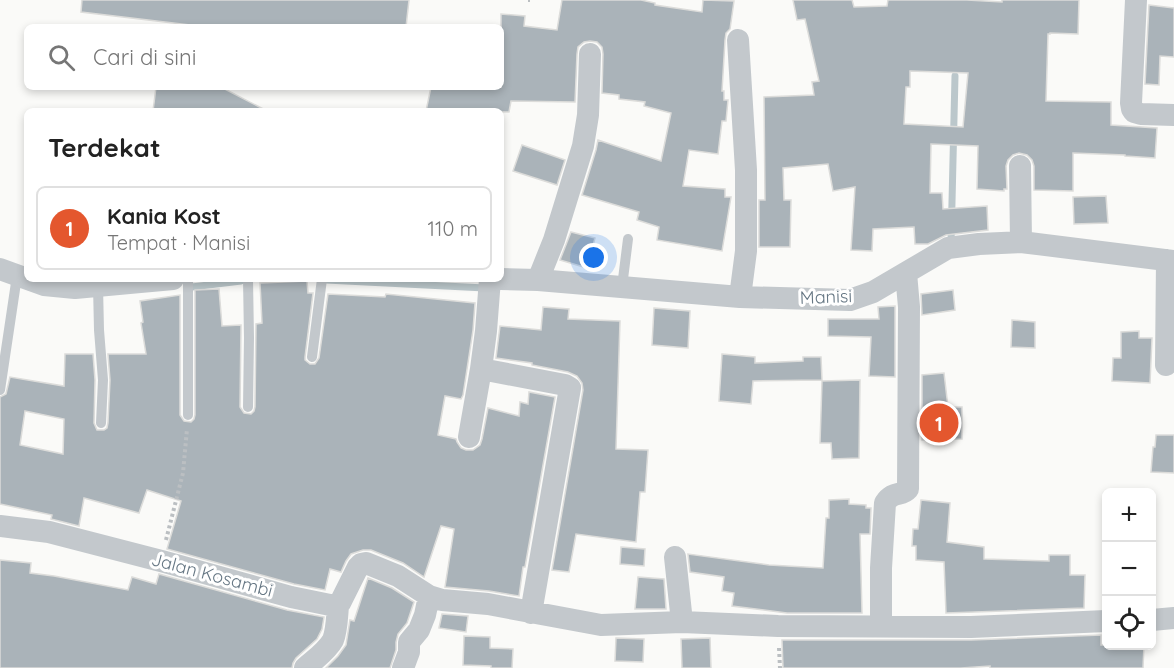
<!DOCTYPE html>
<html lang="id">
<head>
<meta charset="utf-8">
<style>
	body { margin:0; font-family:Quicksand,sans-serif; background:#f6f6f6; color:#222 }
	.controls { position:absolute; right:18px; bottom:18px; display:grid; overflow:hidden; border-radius:9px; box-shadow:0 3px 9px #0003 }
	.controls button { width:54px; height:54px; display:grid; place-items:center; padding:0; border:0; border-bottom:2px solid #e0e0e0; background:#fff; color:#222; font:30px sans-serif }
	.you { position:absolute; left:594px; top:258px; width:21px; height:21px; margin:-15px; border:4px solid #fff; border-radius:50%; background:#1a73e8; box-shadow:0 0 0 9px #1a73e833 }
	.badge { display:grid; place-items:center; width:39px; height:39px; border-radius:50%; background:#e4572e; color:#fff; font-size:20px; font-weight:700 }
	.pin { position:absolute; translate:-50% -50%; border:3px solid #fff; box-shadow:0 2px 6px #0006 }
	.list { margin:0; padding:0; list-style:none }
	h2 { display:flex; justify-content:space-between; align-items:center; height:78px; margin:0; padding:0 24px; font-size:26px }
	h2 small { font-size:20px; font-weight:400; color:#767676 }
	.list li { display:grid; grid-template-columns:39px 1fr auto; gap:18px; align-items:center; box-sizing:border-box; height:84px; margin:0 12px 12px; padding:0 12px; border:2px solid #e0e0e0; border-radius:9px }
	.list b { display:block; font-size:22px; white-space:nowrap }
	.list p { margin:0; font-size:20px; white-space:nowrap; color:#767676 }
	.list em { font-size:20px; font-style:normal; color:#767676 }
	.icon { flex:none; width:33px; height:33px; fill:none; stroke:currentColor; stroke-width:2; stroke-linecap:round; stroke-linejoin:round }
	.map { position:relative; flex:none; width:1174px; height:668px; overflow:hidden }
	.search { position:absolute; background:#fff; box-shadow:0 3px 9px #0003; left:24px; top:24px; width:480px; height:66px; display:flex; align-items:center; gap:15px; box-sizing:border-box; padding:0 21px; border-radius:9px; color:#767676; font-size:22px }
	.panel { position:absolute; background:#fff; box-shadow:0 3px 9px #0003; left:24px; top:108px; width:480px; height:174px; border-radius:9px }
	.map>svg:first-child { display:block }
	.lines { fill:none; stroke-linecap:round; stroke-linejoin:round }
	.stream { stroke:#bbc7cb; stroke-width:7 }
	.building { fill:#aab3b9; stroke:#dcdcda; stroke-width:1.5; fill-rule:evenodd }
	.path { stroke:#bbbfc2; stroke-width:4; stroke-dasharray:3 3; stroke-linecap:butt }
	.lane { stroke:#c3c8cc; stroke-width:10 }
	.street { stroke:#c3c8cc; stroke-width:22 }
	.labels { text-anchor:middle; stroke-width:6; stroke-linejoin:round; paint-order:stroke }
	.street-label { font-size:18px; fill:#657683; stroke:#fff }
</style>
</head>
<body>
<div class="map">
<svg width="1174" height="668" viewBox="0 0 1174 668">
	<rect width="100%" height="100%" fill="#fafaf8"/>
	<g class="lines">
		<path class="stream" d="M951 244 955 76
			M326 280 485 288
			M192 287 241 281"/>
	</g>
	<path class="building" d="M82 0H409L406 27H207L81 12Z
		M562 0H641L655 3V5L702 12 703 0 734 1 730 29 726 33 725 40 722 91H724V100H728L726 121H722L718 154 689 150 683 186 725 189V197H731L722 251 657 240 659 227 637 220 639 212 582 195 596 150 598 140 661 161 671 113 644 106 645 102 619 99V95L602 93 603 54 602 47 597 42 590 41 584 42 578 47 577 54 575 102 511 101 509 112 426 111 431 87H501V14L525 16 524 26 557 30Z
		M793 0H852L854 7 887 6 888 0H967L1002 2V0H1079L1078 34 1050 33V34H1048L1046 101 1111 102V125L1157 128 1155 158 1125 156V155L1073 153V191L1034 190V166L1032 160 1027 155 1019 153 1013 155 1008 160 1006 166 1007 189H1004V191L977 189 978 146 931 144 930 193H942L943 209 987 206 988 230 946 235 928 244H915L914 227 873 229 872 251 851 250 855 187 833 191 828 164 783 168 784 200H791L790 247H759V200H765L764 97 814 95 812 82 819 81 805 19 797 20ZM910 71 968 73 963 127 904 124 906 87H910Z
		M1149 5 1174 8V57L1160 56 1159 85 1145 84Z
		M156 87H221L267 111H153Z
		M522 145 565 160 557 185 513 171Z
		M1106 196 1108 223 1074 224 1073 197Z
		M571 232 595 238 587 268 560 260Z
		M307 281 308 293H313L305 357V360L310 364H315L319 358 328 294 385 297 386 294 475 303 473 330 463 395 461 399 445 396 438 435 456 439 457 442 461 448 466 450H473L480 445 482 439 488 408 519 416 520 402 528 404 529 392 555 397 525 567H523L519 596 489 591 445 587 454 529 441 526 424 577 403 563 371 550H363L351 554 346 561 341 572 330 569 325 590 294 584 167 549 181 501 147 490 139 513 84 498 79 526 51 519 52 515 0 504V397L6 394 10 377 64 386 65 354H93L95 380 94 423 97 430H104L107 428 108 423 110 380 108 354H146L141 323 143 322 140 301 180 295V415L184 421 191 422 194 419 195 415V290L219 289 222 326 241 325 240 407 244 413 251 414 254 411 255 407 256 324 262 323 260 283ZM25 411 64 419 63 454 20 445Z
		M953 290 955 310 922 315 921 294Z
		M895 306V377L869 376 871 337 828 336V319H879L878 307Z
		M543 307 569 309 568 319 620 321 616 449 648 450 645 492H640L636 542 576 534 569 572 552 570 583 390 582 383 577 376 568 372 532 365V363L496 358 500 326 541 330Z
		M654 308 690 311 688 348 652 345Z
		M1012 320 1035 322V348L1011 347Z
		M1139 331V338H1152L1150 383 1112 381 1113 358H1121V332Z
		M722 354 755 357V363L803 361V357H821L822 380 753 381 751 404 719 401Z
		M944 373 948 407H962V439L922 440V375Z
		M860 380 859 458 832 459 831 443H820L822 381Z
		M1156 435H1174V473L1151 472 1153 447H1155Z
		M849 499V504L866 505V508H871L870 534H860L862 613H787L732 606 734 593 722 591 724 577 690 572 688 554 769 565 823 568 826 518H829V500Z
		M921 500 950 503 947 542 984 547V559L1049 561V555H1070V575H1085L1084 608 946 613 944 562 916 560V546H912L913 529H918Z
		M621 547 645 549 644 566 620 564Z
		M0 560 31 563 30 573 54 576 128 590 132 577 156 584 159 574 287 610 324 617 322 629 317 639 296 658 293 663 292 668H0Z
		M638 577 664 579 666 609H635Z
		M368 578 392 588 414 602 407 623 398 634 396 642V650L390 668H326L338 656 346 645 350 620 354 621Z
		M442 614 468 616 466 632 439 628Z
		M1101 635V645H1144L1143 668H990V666L961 668H783L782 640H971Z
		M464 636 490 637V648L513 649 512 668H491V666L463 665Z
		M616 638 644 639 643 662 615 661Z
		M710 638 711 668H682L681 639Z"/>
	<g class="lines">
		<path class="path" d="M528 0H530
			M166 540 183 473 187 429
			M779 648 780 668"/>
		<path class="lane" d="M188 279V415
			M98 286 99 330 103 380 101 423
			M622 287 628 239
			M312 357 322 279
			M0 390 17 276
			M248 407 249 338 248 279"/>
		<path class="street" d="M1136 0 1131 103 1132 109 1134 112 1141 114 1174 115
			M738 40 746 170V251L740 297
			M1020 166 1021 242
			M0 269 44 285 75 288 173 279
			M501 279 538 280 740 297 850 300 873 292 948 248 979 244 1021 242 1174 261
			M538 280 554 240 583 146 588 115 590 54
			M1166 365 1167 260
			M481 369 565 385 570 388 531 613
			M469 437 481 369 486 331 490 279
			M0 526 49 532 165 562 291 597 335 606H338L340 603 358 567 361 564 366 563 398 576 429 596 442 600 488 604 601 625 682 622 778 626 971 627 1106 621
			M675 557 682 622
			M1152 620 1174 618
			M881 626V568L885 503C894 490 901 497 908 489L909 307 906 273
			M305 668C314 660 327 651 333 640 337 630 337 616 338 606
			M403 668 409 652V642L419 630 425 615 429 596"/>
	</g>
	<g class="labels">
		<g class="street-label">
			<text transform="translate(826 297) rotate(-2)" y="6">Manisi</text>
			<text transform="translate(212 575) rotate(15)" y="6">Jalan Kosambi</text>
		</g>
	</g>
</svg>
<div class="controls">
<button>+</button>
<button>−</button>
<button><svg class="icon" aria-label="locate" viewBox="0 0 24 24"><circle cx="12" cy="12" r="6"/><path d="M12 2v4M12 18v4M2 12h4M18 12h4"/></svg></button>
</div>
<div class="you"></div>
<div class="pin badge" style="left:939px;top:423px">1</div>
<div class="search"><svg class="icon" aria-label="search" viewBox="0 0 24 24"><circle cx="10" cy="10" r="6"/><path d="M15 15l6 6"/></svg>Cari di sini</div>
<section class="panel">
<h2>Terdekat<small></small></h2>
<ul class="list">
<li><span class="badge">1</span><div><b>Kania Kost</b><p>Tempat · Manisi</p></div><em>110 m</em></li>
</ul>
</section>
</div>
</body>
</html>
